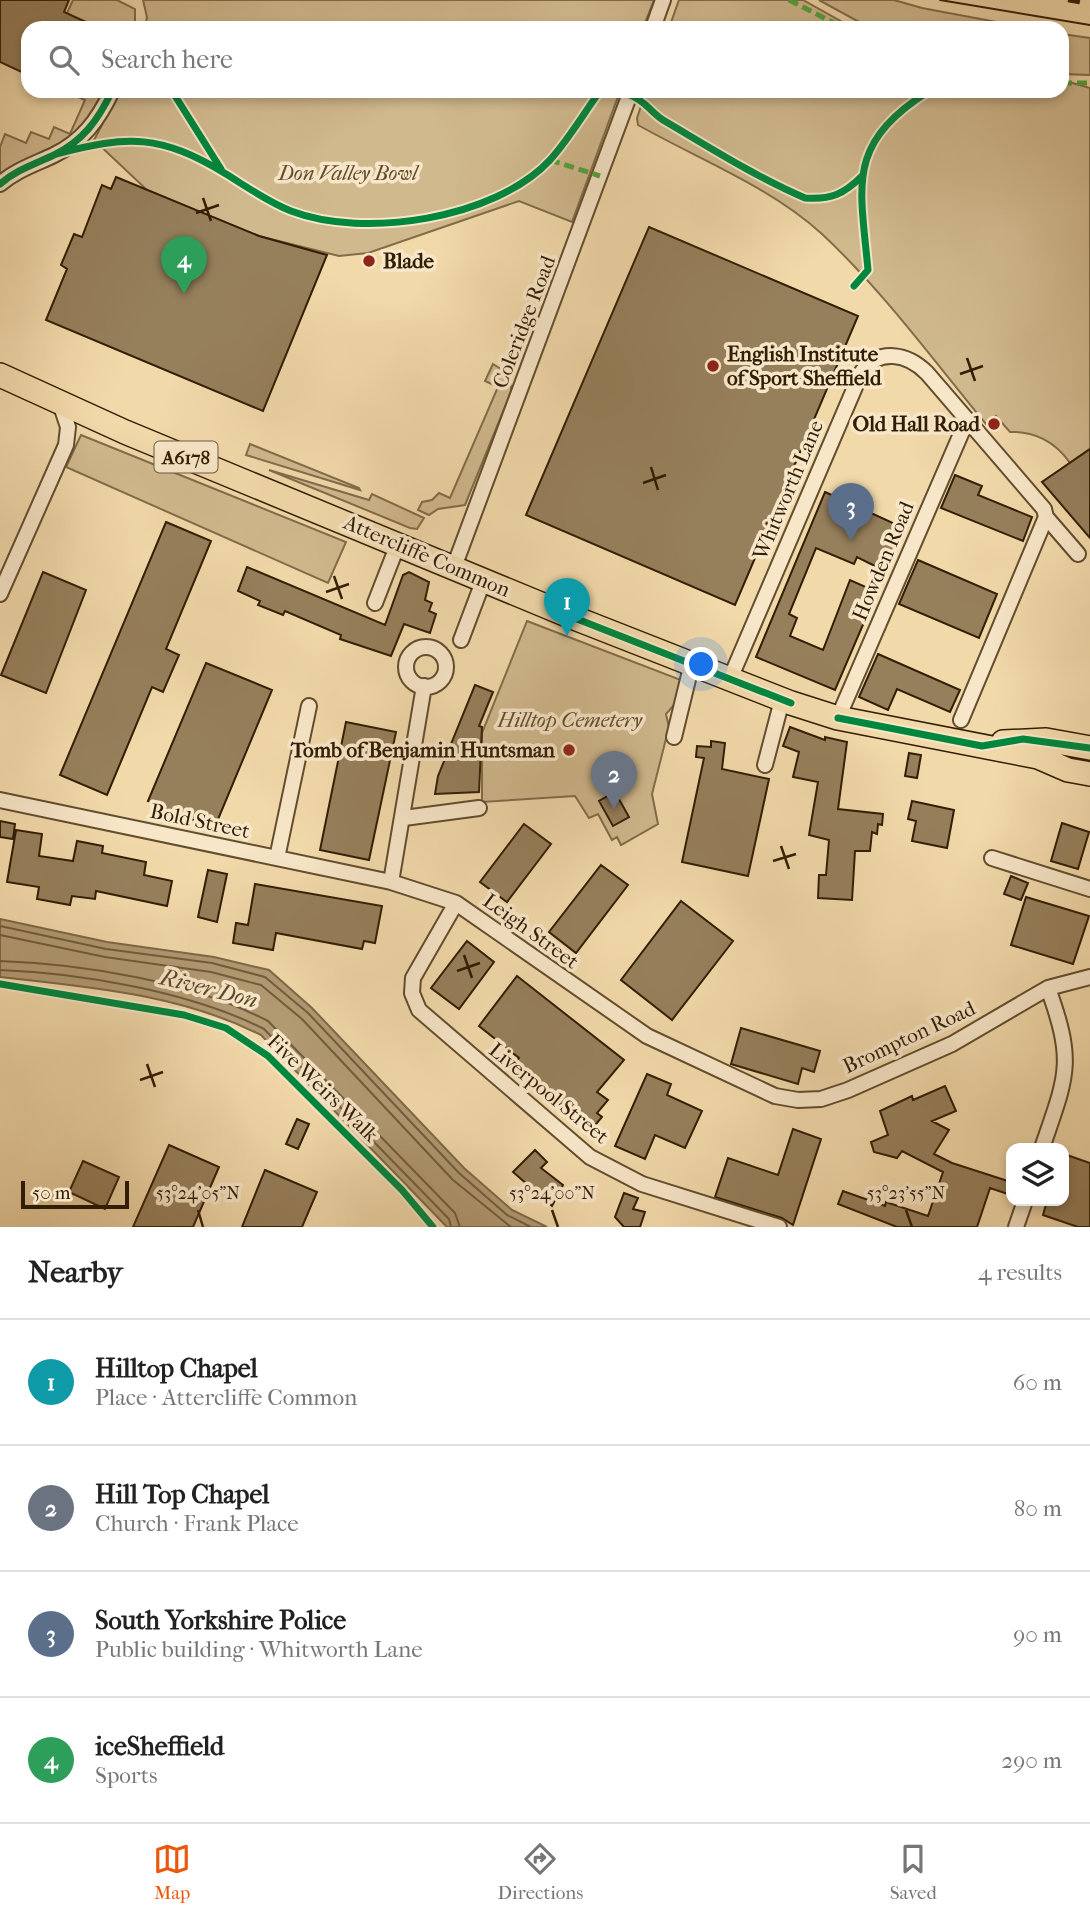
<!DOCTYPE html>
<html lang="en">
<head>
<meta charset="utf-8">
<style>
	body { margin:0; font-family:"IM FELL French Canon",serif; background:#f2f2f2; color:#222 }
	.controls { position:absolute; right:21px; bottom:21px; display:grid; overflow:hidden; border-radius:14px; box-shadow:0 4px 10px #0003 }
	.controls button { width:63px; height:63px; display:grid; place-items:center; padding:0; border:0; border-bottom:2px solid #e0e0e0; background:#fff; color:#222; font:35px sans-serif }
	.scale { position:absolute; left:21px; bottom:18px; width:108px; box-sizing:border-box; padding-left:7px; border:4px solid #321e05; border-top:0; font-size:19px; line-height:24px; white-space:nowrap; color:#321e05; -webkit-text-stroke:5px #f7e6c8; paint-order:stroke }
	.you { position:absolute; left:702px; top:665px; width:24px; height:24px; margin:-18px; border:5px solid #fff; border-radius:50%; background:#1a73e8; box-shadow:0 0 0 10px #1a73e833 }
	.badge { display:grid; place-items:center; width:46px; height:46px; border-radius:50%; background:#ea580c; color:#fff; font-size:23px; font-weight:700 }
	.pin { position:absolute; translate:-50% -58px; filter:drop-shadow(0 2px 4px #0008) }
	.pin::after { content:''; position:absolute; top:37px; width:24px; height:21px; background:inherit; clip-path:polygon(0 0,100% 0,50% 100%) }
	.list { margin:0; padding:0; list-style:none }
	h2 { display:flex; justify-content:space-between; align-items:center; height:91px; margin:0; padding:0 28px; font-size:30px }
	h2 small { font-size:23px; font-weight:400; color:#767676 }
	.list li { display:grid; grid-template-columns:46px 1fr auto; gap:21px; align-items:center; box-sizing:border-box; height:126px; padding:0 28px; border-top:2px solid #e0e0e0 }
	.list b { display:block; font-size:26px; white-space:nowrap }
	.list p { margin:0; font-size:23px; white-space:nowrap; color:#767676 }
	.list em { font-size:23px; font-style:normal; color:#767676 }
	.icon { flex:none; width:38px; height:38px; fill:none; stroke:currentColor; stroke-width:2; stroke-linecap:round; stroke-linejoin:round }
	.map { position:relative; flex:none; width:1090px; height:1227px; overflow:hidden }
	.search { position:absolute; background:#fff; box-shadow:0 4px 10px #0003; left:21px; right:21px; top:21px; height:77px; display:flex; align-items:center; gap:18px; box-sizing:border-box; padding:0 24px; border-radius:21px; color:#767676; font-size:26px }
	.sheet { height:595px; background:#fff }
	nav { display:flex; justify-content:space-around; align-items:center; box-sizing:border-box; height:98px; border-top:2px solid #e0e0e0; background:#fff; font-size:19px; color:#767676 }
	nav a { display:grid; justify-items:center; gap:4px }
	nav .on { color:#ea580c }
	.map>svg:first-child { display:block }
	.green { fill:#d1b98e; stroke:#826c4a; stroke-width:2 }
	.water { fill:#b19972; stroke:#7e6846; stroke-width:2 }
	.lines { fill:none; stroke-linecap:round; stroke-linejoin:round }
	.shore { stroke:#725c3c; stroke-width:2 }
	.building { fill:#967f5b; stroke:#321e05; stroke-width:2 }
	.minor-casing { stroke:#624d2e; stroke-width:18 }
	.primary-casing { stroke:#321e05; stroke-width:26 }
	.minor { stroke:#f7e6c8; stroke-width:14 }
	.primary { stroke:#f2d9aa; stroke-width:23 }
	.tram { stroke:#321e05; stroke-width:2 }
	.rail { stroke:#321e05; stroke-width:4.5; stroke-dasharray:12 12; stroke-linecap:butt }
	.quiet { stroke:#52a23d; stroke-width:5; stroke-dasharray:10 5; stroke-linecap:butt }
	.cycleway-casing { stroke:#f7e6c8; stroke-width:11 }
	.cycleway { stroke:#00873e; stroke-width:7 }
	.ticks { fill:none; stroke:#321e05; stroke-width:2.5 }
	.poi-dot { fill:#8f2418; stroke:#f7e6c8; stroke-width:2.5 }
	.labels { text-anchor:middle; stroke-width:7; stroke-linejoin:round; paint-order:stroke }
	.shield { fill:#f7e6c8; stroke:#6d5a40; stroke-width:2 }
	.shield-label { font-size:19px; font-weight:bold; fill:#321e05 }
	.park-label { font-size:21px; font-style:italic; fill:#624c2e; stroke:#f7e6c8 }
	.poi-label { font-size:21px; font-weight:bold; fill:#321e05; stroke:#f7e6c8; text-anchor:start }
	.street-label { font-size:21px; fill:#321e05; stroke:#f7e6c8 }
	.water-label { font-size:23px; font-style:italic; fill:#5e492b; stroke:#f7e6c8 }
	.ticks-label { font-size:18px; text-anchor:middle; fill:#321e05; stroke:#f7e6c8; stroke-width:7; stroke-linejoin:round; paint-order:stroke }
</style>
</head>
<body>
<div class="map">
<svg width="1090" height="1227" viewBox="0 0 1090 1227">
	<rect width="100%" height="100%" fill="#f2d9aa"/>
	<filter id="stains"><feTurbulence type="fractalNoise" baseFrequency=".00286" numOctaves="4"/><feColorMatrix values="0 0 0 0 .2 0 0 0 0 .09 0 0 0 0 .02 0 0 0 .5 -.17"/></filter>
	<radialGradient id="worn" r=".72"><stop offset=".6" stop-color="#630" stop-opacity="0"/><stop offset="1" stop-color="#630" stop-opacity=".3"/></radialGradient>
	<path class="green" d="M73 0H117L135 9V28H93L67 13Z
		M143 0H654L643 28H145L147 17Z
		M679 0H803L853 28H669Z
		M819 0H894L922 8 1029 28H870Z
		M1062 34 1090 38V75L1062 74Z
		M1062 80 1090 88V449L1070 463C1055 441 1033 431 1010 432L996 416 986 424C933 360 883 291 822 234 769 186 700 160 638 125L637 118 646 91H1062Z
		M65 91H109L93 122 65 143 0 175V147L5 134 26 143 31 132 49 139 54 127 70 134 85 100Z
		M120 91H620L572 222 519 201 368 253 339 256 259 236 148 191 94 140Z
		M493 364C505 371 512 377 511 392L465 505 438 509 429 515 418 510 422 502 432 500 439 493 450 498 498 387 485 381Z
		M81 435 346 542 328 583 66 467Z
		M250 444 359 488 360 490 246 455Z
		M269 470 369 500 372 494 424 518 417 529 410 528Z
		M527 621 681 680 674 705 666 714 669 727 652 794 658 824 621 845 617 837 612 840 598 814 589 818 575 796 482 802V733Z"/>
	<path class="water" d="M0 919 107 942 214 957 269 970 312 1008 464 1168 512 1210 547 1227H447L261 1035C180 994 89 987 0 977Z"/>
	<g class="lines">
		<path class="shore" d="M0 926 106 949 212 963 265 977 308 1013 459 1173 507 1215 531 1227
			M0 935 105 957 211 972 261 985 302 1019 453 1180 511 1227
			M0 961C85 964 193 982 268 1021L455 1213 460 1227
			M0 970C82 973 191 992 264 1029L449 1219 451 1227"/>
	</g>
	<path class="building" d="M0 0H69L64 12 99 28H28V75L0 62Z
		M116 177 259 236 327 255 263 411 46 320 67 269 61 265 74 234 82 237 102 185 111 189Z
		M649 227 858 316 735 605 526 515Z
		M1090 449V538L1042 482Z
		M955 475 982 486 978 495 1032 517 1023 541 941 508Z
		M825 492 906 529 885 576 875 571 877 567 857 557 854 564 816 548 789 614 797 618 790 636 823 650 850 580 877 592 835 690 756 657Z
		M166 522 211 541 166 649 179 655 163 692 152 687 107 795 60 775Z
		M918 560 997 594 979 638 899 604Z
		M247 567 385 625 403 575 409 572 429 582 425 600 432 603 429 611 436 614 430 633 404 624 391 656 340 639 341 635 285 611 283 615 258 605 260 601 238 591Z
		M43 572 86 590 46 693 1 675Z
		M878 654 960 690 950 712 897 689 888 710 859 697Z
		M206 663 272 690 214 829 148 801Z
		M475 685 493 692 479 726 482 727 479 792 435 794 438 776Z
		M346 722 396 732 369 860 320 850Z
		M790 727 825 740V737L847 742 838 809 883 814 882 825 878 824 877 834 872 832 870 851H855L852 900 818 898 819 875H826L829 840 809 835 818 782 793 777 799 752 783 746Z
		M711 741 725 743 722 769 769 779 748 876 682 862 704 758 696 757 697 746 711 747Z
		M909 753 921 755 917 778 905 776Z
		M615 792 629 817 613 826 599 801Z
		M912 801 954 810 947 848 912 841 916 821 908 819Z
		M0 821 15 824 13 839 0 837Z
		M1062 823 1089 832 1078 869 1051 861Z
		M524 824 551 844 507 902 480 882Z
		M16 830 42 834 39 856 73 861 77 841 103 846 102 853 146 862 144 875 172 881 167 906 96 891 95 899 72 896 70 905 37 899 39 887 7 882Z
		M601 865 628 885 576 953 549 932Z
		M208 870 227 874 217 922 198 917Z
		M1011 876 1028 883 1021 900 1004 894Z
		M255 884 382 906 375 943 364 941 362 949 276 933 273 950 233 943 236 923 248 925Z
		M1026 897 1089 916 1073 964 1011 945Z
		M681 901 733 941 672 1020 621 980Z
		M467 941 494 962 459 1009 431 988Z
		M517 976 624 1060 597 1092 608 1100 597 1113 602 1117 591 1130 513 1066 519 1058 479 1026Z
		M741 1028 820 1051 814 1072 802 1068 798 1084 731 1064Z
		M647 1074 671 1084 667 1095 702 1111 685 1148 655 1135 645 1159 615 1146Z
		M945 1086 956 1111 932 1121 949 1130 934 1154 952 1163 1011 1182V1195L990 1188 977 1227H897L838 1204 843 1191 885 1206 886 1202 928 1216 943 1172 902 1151 897 1158 874 1152 871 1142 888 1135 880 1111 912 1096 913 1100Z
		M297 1119 309 1124 298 1149 286 1144Z
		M793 1129 821 1139 793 1225 782 1218 715 1197 728 1158 778 1175Z
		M169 1145 219 1167 193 1227H133Z
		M535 1150 547 1162 541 1168 563 1185 552 1206 513 1172Z
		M1064 1154 1090 1163V1227H1078L1043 1215 1047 1201H1064Z
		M83 1161 119 1177 105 1209 69 1192Z
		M265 1170 317 1192 302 1227H242Z
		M624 1193 638 1198 633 1209 645 1212 640 1227H624L615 1217Z"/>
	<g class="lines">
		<g class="minor-casing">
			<path id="minor" d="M653 28 663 0
				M0 184C16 170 35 164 54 155 83 141 98 120 112 91
				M1046 517 1078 554
				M454 567 631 91
				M0 594 66 445 68 427 60 403
				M375 603 398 544
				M461 640 484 579
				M406 667a20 20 0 1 1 40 0a20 20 0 1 1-40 0Z
				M730 679 861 373C879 347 908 354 927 373L1044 509 1046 517 961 720
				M838 718 967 420
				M674 737 692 663
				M765 765 782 700
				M0 800 391 882 456 903 647 1036 775 1096 798 1100 821 1099 848 1090 952 1044 1048 988 1090 977
				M404 818 479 808
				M277 858 309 706
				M992 858 1090 889
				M391 882 424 686
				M456 903 413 978 412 993 419 1010 590 1157 642 1184 779 1227
				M1042 1148C1067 1075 1075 1063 1048 988
				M1016 1227 1025 1201"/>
		</g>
		<g class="primary-casing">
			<path id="primary" d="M0 375 125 432 572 617 791 703 838 718 1038 757 1068 770 1090 774
				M1003 742 1046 740 1090 748"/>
		</g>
		<use href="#minor" class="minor"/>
		<use href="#primary" class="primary"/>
		<path class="tram" d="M940 0 1090 25"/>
		<path class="rail" d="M1068 0 1090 4"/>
		<path class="quiet" d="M789 0 844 28
			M1062 83H1090
			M550 160 600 176"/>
		<g class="cycleway-casing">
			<path id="cycleway" d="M172 91 221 169
				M630 95C646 101 650 112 663 120 709 147 756 177 805 198 831 200 844 194 862 176
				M56 154C129 135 160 134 226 174 247 187 268 202 291 211 364 239 495 219 550 160 569 139 584 113 600 91
				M0 184C16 170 35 164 54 155 83 141 98 120 112 91
				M854 286 868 270C860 183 846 144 929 91
				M572 617 791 703
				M838 718 982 746 1023 739 1090 748
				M0 984 184 1015 226 1028 268 1056 402 1190 433 1227"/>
		</g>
		<use href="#cycleway" class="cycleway"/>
	</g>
	<path class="ticks" d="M203 198 211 221M196 213 219 205M967 358 975 381M960 374 983 366M651 467 658 490M643 483 666 475M334 576 342 599M326 592 349 584M781 846 789 869M773 861 796 854M464 955 472 978M457 971 480 963M147 1064 155 1087M140 1080 163 1072M198 1210 203 1227M552 1210 558 1227M906 1210 912 1227"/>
	<g class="poi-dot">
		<circle cx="369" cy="261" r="7"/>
		<circle cx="713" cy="366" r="7"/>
		<circle cx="994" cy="424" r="7"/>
		<circle cx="569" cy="750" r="7"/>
	</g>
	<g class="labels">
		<rect class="shield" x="154.5" y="441.5" width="63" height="31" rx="5"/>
		<g class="shield-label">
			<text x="186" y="464">A6178</text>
		</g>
		<g class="park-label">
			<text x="348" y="180">Don Valley Bowl</text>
			<text x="570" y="727">Hilltop Cemetery</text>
		</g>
		<g class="poi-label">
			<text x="383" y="268">Blade</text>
			<text x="727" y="361">English Institute<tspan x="727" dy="24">of Sport Sheffield</tspan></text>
			<text x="980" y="431" text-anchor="end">Old Hall Road</text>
			<text x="555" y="757" text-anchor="end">Tomb of Benjamin Huntsman</text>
		</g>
		<g class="street-label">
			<text transform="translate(524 322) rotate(-69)" y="7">Coleridge Road</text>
			<text transform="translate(788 490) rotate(-67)" y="7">Whitworth Lane</text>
			<text transform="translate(427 556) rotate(23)" y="7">Attercliffe Common</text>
			<text transform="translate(883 561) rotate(-67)" y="7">Howden Road</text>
			<text transform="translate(200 821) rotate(12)" y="7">Bold Street</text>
			<text transform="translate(531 931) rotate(36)" y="7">Leigh Street</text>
			<text transform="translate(909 1037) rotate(-25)" y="7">Brompton Road</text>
			<text transform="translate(323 1088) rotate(44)" y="7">Five Weirs Walk</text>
			<text transform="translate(549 1093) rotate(39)" y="7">Liverpool Street</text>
		</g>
		<g class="water-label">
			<text transform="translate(209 988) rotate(14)" y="8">River Don</text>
		</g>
	</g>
	<g class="ticks-label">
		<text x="198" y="1199">53°24'05"N</text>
		<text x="552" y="1199">53°24'00"N</text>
		<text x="906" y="1199">53°23'55"N</text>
	</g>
	<rect width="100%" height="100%" filter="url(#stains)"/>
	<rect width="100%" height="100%" fill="url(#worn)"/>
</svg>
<div class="controls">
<button><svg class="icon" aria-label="layers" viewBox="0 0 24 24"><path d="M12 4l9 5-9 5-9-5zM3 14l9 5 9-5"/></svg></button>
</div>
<div class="scale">50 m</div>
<div class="you"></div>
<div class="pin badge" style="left:567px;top:636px;background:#0f9aa8">1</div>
<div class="pin badge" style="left:614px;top:809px;background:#6b7280">2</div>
<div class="pin badge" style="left:851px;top:541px;background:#5c6f8a">3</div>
<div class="pin badge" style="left:184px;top:294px;background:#2e9e5b">4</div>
<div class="search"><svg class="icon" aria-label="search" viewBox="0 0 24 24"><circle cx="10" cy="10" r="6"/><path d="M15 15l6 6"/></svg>Search here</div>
</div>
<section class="sheet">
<h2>Nearby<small>4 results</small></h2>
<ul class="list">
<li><span class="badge" style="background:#0f9aa8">1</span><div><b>Hilltop Chapel</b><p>Place · Attercliffe Common</p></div><em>60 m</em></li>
<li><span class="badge" style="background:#6b7280">2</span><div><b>Hill Top Chapel</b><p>Church · Frank Place</p></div><em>80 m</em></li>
<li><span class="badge" style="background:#5c6f8a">3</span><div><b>South Yorkshire Police</b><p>Public building · Whitworth Lane</p></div><em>90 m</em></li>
<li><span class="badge" style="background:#2e9e5b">4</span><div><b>iceSheffield</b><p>Sports</p></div><em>290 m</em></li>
</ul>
</section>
<nav>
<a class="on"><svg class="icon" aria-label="map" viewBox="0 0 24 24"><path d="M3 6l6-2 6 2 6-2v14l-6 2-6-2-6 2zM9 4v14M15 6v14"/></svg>Map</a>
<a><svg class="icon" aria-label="directions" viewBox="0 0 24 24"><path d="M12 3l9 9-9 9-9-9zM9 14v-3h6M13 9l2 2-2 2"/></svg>Directions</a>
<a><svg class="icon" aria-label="saved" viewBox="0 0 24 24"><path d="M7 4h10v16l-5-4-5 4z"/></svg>Saved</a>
</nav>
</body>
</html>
